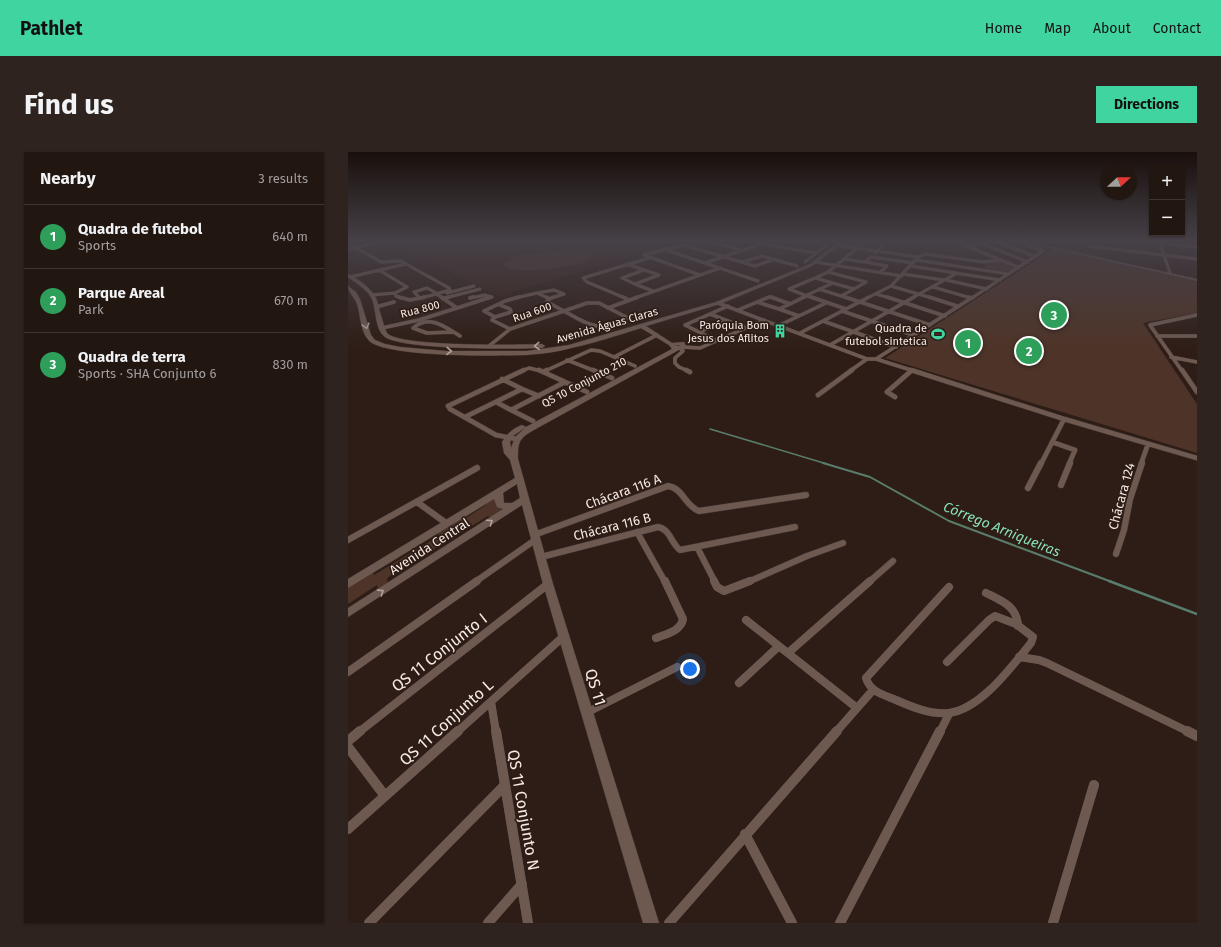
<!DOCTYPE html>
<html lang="en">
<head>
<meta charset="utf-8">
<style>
	body { margin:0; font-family:"Fira Sans",sans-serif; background:#2e231e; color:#f1f3f6 }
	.controls { position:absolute; right:12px; top:12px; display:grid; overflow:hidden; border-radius:0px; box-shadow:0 1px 3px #0004 }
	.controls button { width:36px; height:36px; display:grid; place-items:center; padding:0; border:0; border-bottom:1px solid #3f3530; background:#221610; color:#f1f3f6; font:20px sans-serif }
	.compass { position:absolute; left:753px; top:12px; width:36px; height:36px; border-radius:50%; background:#221610; box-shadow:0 1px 3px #0004; rotate:69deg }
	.you { position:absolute; left:342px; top:517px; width:14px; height:14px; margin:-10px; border:3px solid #fff; border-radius:50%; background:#1a73e8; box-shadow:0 0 0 6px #1a73e833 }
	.badge { display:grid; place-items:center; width:26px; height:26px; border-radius:50%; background:#40d4a1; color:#fff; font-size:13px; font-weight:700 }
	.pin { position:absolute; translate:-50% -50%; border:2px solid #fff; box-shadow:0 1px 4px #0006 }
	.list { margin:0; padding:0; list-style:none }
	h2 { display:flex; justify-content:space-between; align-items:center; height:52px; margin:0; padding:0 16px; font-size:17px }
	h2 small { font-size:13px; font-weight:400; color:#a29f9f }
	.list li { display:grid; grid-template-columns:26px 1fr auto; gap:12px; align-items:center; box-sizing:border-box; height:64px; padding:0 16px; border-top:1px solid #3f3530 }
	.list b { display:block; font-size:15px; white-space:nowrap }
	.list p { margin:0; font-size:13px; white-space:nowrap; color:#a29f9f }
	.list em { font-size:13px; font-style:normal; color:#a29f9f }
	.map { position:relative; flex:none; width:849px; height:771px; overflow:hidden; border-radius:0px }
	header { display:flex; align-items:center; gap:24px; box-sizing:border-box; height:56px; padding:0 20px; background:#40d4a1; color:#111 }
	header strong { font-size:19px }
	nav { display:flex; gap:22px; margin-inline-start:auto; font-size:14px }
	.intro { display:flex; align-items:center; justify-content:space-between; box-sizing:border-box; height:96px; padding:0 24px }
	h1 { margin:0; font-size:28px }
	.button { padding:10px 18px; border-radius:0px; background:#40d4a1; color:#111; font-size:14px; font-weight:700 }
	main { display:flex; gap:24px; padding:0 24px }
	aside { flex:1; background:#221610; border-radius:0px; box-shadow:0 1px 3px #0004 }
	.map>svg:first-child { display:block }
	.built { fill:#392218 }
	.green { fill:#4e3428 }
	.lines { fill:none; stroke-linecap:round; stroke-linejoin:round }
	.stream-far2 { stroke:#597d6d; stroke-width:1.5 }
	.stream-far1 { stroke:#597d6d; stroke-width:2 }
	.stream { stroke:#597d6d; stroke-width:2.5 }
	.street-far5-casing { stroke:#463935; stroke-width:3.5 }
	.street-far4-casing { stroke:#463935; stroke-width:4 }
	.street-far3-casing { stroke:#463935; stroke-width:5.5 }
	.street-far2-casing { stroke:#463935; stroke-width:7 }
	.street-far1-casing { stroke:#463935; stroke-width:8 }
	.street-casing { stroke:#463935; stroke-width:10 }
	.secondary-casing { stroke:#463935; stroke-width:1 }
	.street-far5 { stroke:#6e5951; stroke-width:3 }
	.street-far4 { stroke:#6e5951; stroke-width:3.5 }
	.street-far3 { stroke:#6e5951; stroke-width:4.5 }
	.street-far2 { stroke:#6e5951; stroke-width:6 }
	.street-far1 { stroke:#6e5951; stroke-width:8 }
	.street { stroke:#6e5951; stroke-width:10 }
	.secondary { fill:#6e5951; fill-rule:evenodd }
	.oneway { stroke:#b2a29b }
	.labels { text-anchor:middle; stroke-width:3.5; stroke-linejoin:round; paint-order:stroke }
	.far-street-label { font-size:11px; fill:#f6eae5; stroke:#2e1d16 }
	.far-poi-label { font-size:11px; fill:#f6eae5; stroke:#2e1d16; text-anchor:end }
	.street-label { font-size:13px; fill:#f6eae5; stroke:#2e1d16 }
	.water-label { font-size:14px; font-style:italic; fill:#89dfbb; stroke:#2e1d16 }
	.near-street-label { font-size:16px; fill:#f6eae5; stroke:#2e1d16 }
</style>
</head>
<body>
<header>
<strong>Pathlet</strong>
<nav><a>Home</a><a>Map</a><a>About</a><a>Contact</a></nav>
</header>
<div class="intro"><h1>Find us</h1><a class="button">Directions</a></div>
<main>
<aside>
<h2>Nearby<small>3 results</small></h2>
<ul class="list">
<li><span class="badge" style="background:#2e9e5b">1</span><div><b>Quadra de futebol</b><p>Sports</p></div><em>640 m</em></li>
<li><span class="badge" style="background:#2e9e5b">2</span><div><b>Parque Areal</b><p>Park</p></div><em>670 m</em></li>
<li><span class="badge" style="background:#2e9e5b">3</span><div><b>Quadra de terra</b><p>Sports · SHA Conjunto 6</p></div><em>830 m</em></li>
</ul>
</aside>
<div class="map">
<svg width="849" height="771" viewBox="0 0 849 771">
	<rect width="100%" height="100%" fill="#2e1d16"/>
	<path class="built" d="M42 89H337L150 144Z
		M412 89H479L469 94 458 95Z
		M588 89H595L627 100 606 105 572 92Z"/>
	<path class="green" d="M243 97 244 99H238L245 103 244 107C233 115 165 124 156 113L157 110 165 106H161L162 104Z
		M705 97 849 130V161L795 171 849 252V301L537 206Z
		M652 109 667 116 660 120 636 116 638 112Z
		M146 345 148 353 154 358 142 366 140 364 39 426 40 432 30 438 29 433 0 452V435L25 419 26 423 91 384 90 380 112 365 115 368 138 353 137 350Z"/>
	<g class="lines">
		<path class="stream-far2" d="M362 277 479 312"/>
		<path class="stream-far1" d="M475 311 522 325 601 369 764 430"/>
		<path class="stream" d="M761 429 849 462"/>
		<g class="street-far5-casing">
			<path id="street-far5" d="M361 89 393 98
				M398 89 468 101
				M606 89 670 115
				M647 89 688 105
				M793 89 849 95
				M811 89 822 121
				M635 92 680 110
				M488 93 570 105 577 102 635 110 654 108
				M620 94 652 89
				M740 94 849 107
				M7 95 33 110 53 109 101 136 102 138 88 142 95 146
				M318 96 321 99 410 129
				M0 97 35 89
				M527 101 539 89
				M495 107 517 110
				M568 108 661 122
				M394 110 414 104 449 114
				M467 110 554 124
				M357 111 410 93
				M279 112 311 123 287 132 305 139
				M563 114 652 128
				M31 118 59 135 47 141 48 144 53 146
				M480 120 518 130 506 137
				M532 120 539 114 517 110 523 105 565 111
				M555 122 596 128
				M352 123 296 103 335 93 407 114 427 107
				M2 125 58 112
				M467 126 480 120 518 89
				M598 128 639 137
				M287 132 274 126 296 118
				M543 134 584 146
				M585 135 623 146
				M471 137 493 144
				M99 141 126 134
				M528 142 542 146
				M23 143 47 141
				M70 144 66 140 79 136 90 142
				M457 144 485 131
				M459 144 441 137 467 126 506 137 493 144 500 146
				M73 146 88 142
				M97 146 132 137
				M122 146 137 143 144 145 140 146
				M167 146 189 141
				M200 146 189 141 206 138 216 142 203 146
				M277 146 239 130 235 126 301 106
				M287 146 372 116
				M419 146 422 145 426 146
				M454 146 459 144 466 146
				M519 146 543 134 570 105
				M564 146 609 121
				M624 146 695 99 669 89"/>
		</g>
		<g class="street-far4-casing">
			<path id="street-far4" d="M51 145 62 148 77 145
				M198 145 201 147
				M275 145 281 148
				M423 145 442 152 456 145
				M463 145 498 157
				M497 145 582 173
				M539 145 597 164
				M581 145 609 154
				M621 145 623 146
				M122 146 125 145
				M95 147 101 145
				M201 147 199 150 216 159
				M201 147 206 145
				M409 150 431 157 442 152
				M239 151H251L280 166C253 182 241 173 216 159Z
				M370 151 519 207H528L566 219
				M152 153 162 157 163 160 147 165 136 159 157 149 171 145
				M380 154 362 162 398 176
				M28 155 46 150
				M109 156 143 145
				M260 156 290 145
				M431 157 451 164
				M390 158 421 145
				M494 159 565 183
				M147 165 144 168 162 177
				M475 169 548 195
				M432 173 478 151
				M34 176 71 168 109 156 93 145
				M105 180 79 181 65 176C82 162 97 175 112 184
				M351 180 337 173 362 162
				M452 181 521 145
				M809 184H849
				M370 189 351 180 378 169
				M482 193 566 145
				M141 194 162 177 216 159
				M334 195 352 196 416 168
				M332 196 335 199 327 206V211L331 215 340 219
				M266 205 309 183
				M823 205 849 210
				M528 207 625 145
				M219 208 247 219
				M174 219 181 216 193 219
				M197 219 243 198 252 199 287 214
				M502 219 519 207
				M834 219 802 173 849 163"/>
		</g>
		<g class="street-far3-casing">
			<path id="street-far3" d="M191 218 239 240
				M245 218 264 226
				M338 218 342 220
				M563 218 716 267 849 306
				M834 218 849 240
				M195 220 199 218
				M174 237 191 244
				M470 243 504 218
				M547 245 539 240 563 219
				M148 250 163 258
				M117 265 174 237 154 227
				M185 269 163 258 217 230
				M168 287 148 283 102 257 100 254 176 218
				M704 290 727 298 721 312
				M693 312 716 267
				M793 312 800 292"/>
		</g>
		<g class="street-far2-casing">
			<path id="street-far2" d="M713 333 722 311
				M680 336 693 311
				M69 350 98 371
				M289 380 317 430
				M186 383 320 334C335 336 337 354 351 359L458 343
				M0 388 129 316
				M349 395 367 430
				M768 402 776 378 782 347 794 311
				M193 405 310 375C322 377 323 391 332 398L447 375
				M127 430 187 388
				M400 430 459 404 495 391
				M521 430 545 409"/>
		</g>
		<g class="street-far1-casing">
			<path id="street-far1" d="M366 429 369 435 376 439 402 429
				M638 441C654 449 669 454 670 474
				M398 468 509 556
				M308 486C318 482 333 479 335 467L317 429
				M440 501 522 429
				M671 505 691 508 699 511 841 580
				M599 510 641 468 647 464 668 472 685 485 683 491C664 514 633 557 601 561 583 563 564 555 548 548 536 543 522 540 518 526L601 435
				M0 520 129 429
				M391 531 431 494
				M143 550 148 580
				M240 560 329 515
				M11 580 200 432
				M109 580 216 484
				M488 580 525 538
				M592 580 601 562"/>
		</g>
		<g class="street-casing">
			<path id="street" d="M148 579 180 771
				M839 579 849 584
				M0 589 12 579
				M0 595 37 644
				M0 677 110 579
				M397 682 444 771
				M21 771 156 634
				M140 771 174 732
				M321 771 489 579
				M492 771 592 579
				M705 771 746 633"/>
		</g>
		<g class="secondary-casing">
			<path id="secondary" d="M482 89H486L458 111H456V109Z
				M492 89H496L464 114 372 152 298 174 324 191 336 190 338 194 184 279C170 287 170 292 170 307L205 432 311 771H295L195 432 174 353 0 465V456L155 357 149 355 146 347 0 436V427L167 326 162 308 156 301 154 290C159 282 165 276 174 273L178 275 165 284 162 290 163 296 167 285 178 275 324 197 321 193 293 176C270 183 247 191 223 196 209 200 192 202 178 203 147 204 48 205 24 191 12 183 13 164 9 152 7 146 0 140 0 134L8 140 12 147 23 183 27 188 37 192 52 195 98 199H179L221 193 368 150 462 112ZM332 193 331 194H326ZM169 332 172 346 164 351H156L155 341Z
				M670 89H676L849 127V129Z
				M0 122C9 126 23 136 28 146 30 151 31 158 33 163 35 169 36 176 39 181 50 195 171 193 194 192L197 194 194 196C166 197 56 198 37 185 26 177 29 156 23 145 18 137 8 131 0 125Z"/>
		</g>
		<use href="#street-far5" class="street-far5"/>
		<use href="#street-far4" class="street-far4"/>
		<use href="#street-far3" class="street-far3"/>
		<use href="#street-far2" class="street-far2"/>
		<use href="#street-far1" class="street-far1"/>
		<use href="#street" class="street"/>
		<use href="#secondary" class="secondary"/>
	</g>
	<defs><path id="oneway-chevron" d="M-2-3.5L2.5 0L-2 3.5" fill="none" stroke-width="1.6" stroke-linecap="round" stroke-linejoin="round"/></defs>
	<g class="oneway">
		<use href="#oneway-chevron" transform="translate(18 174) rotate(75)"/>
		<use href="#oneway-chevron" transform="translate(189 194) rotate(176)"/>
		<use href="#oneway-chevron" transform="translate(101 199) rotate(2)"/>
		<use href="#oneway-chevron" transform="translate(142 370) rotate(-34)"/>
		<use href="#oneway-chevron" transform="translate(33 440) rotate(-33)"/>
	</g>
	<linearGradient id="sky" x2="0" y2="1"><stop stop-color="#19100c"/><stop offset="0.45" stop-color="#464047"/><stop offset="1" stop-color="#464047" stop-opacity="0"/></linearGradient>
	<rect width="849" height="197" fill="url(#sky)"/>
	<defs>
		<g id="building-bare" transform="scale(1.08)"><path d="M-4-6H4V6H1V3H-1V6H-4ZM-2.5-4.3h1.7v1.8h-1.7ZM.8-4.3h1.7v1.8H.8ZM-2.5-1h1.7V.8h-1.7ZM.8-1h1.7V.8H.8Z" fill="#40d4a1" stroke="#2e1d16" stroke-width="2.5" paint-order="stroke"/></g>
		<g id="stadium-bare" transform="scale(1.08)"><path d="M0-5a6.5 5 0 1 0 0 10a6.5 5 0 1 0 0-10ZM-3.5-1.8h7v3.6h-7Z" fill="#40d4a1" stroke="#2e1d16" stroke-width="2.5" paint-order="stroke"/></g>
	</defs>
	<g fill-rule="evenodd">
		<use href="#building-bare" x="432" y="179"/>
		<use href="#stadium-bare" x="590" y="182"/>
	</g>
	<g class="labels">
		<g class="far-street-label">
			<text transform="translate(72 157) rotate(-15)" y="4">Rua 800</text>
			<text transform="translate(184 160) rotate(-19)" y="4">Rua 600</text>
			<text transform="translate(259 173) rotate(-16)" y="4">Avenida Águas Claras</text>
			<text transform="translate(236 230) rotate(-28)" y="4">QS 10 Conjunto 210</text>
		</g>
		<g class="far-poi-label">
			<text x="421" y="177">Paróquia Bom<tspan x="421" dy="13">Jesus dos Aflitos</tspan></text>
			<text x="579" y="180">Quadra de<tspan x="579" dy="13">futebol sintetica</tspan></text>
		</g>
		<g class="street-label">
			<text transform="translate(275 339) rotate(-20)" y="5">Chácara 116 A</text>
			<text transform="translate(773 344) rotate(-75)" y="5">Chácara 124</text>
			<text transform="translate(264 374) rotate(-14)" y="5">Chácara 116 B</text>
			<text transform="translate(81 394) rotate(-33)" y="5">Avenida Central</text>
		</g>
		<g class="water-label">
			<text transform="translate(654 377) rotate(22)" y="5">Córrego Arniqueiras</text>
		</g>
		<g class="near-street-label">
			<text transform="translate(91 500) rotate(-38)" y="6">QS 11 Conjunto I</text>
			<text transform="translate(248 535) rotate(73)" y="6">QS 11</text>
			<text transform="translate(98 570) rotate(-42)" y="6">QS 11 Conjunto L</text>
			<text transform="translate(176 658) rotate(80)" y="6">QS 11 Conjunto N</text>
		</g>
	</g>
</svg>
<div class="controls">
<button>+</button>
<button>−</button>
</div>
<svg class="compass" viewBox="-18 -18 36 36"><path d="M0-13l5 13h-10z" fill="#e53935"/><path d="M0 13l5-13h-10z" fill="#a29f9f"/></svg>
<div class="you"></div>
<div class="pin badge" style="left:620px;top:191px;background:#2e9e5b">1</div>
<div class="pin badge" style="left:681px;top:199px;background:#2e9e5b">2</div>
<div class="pin badge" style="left:706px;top:163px;background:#2e9e5b">3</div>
</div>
</main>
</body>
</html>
